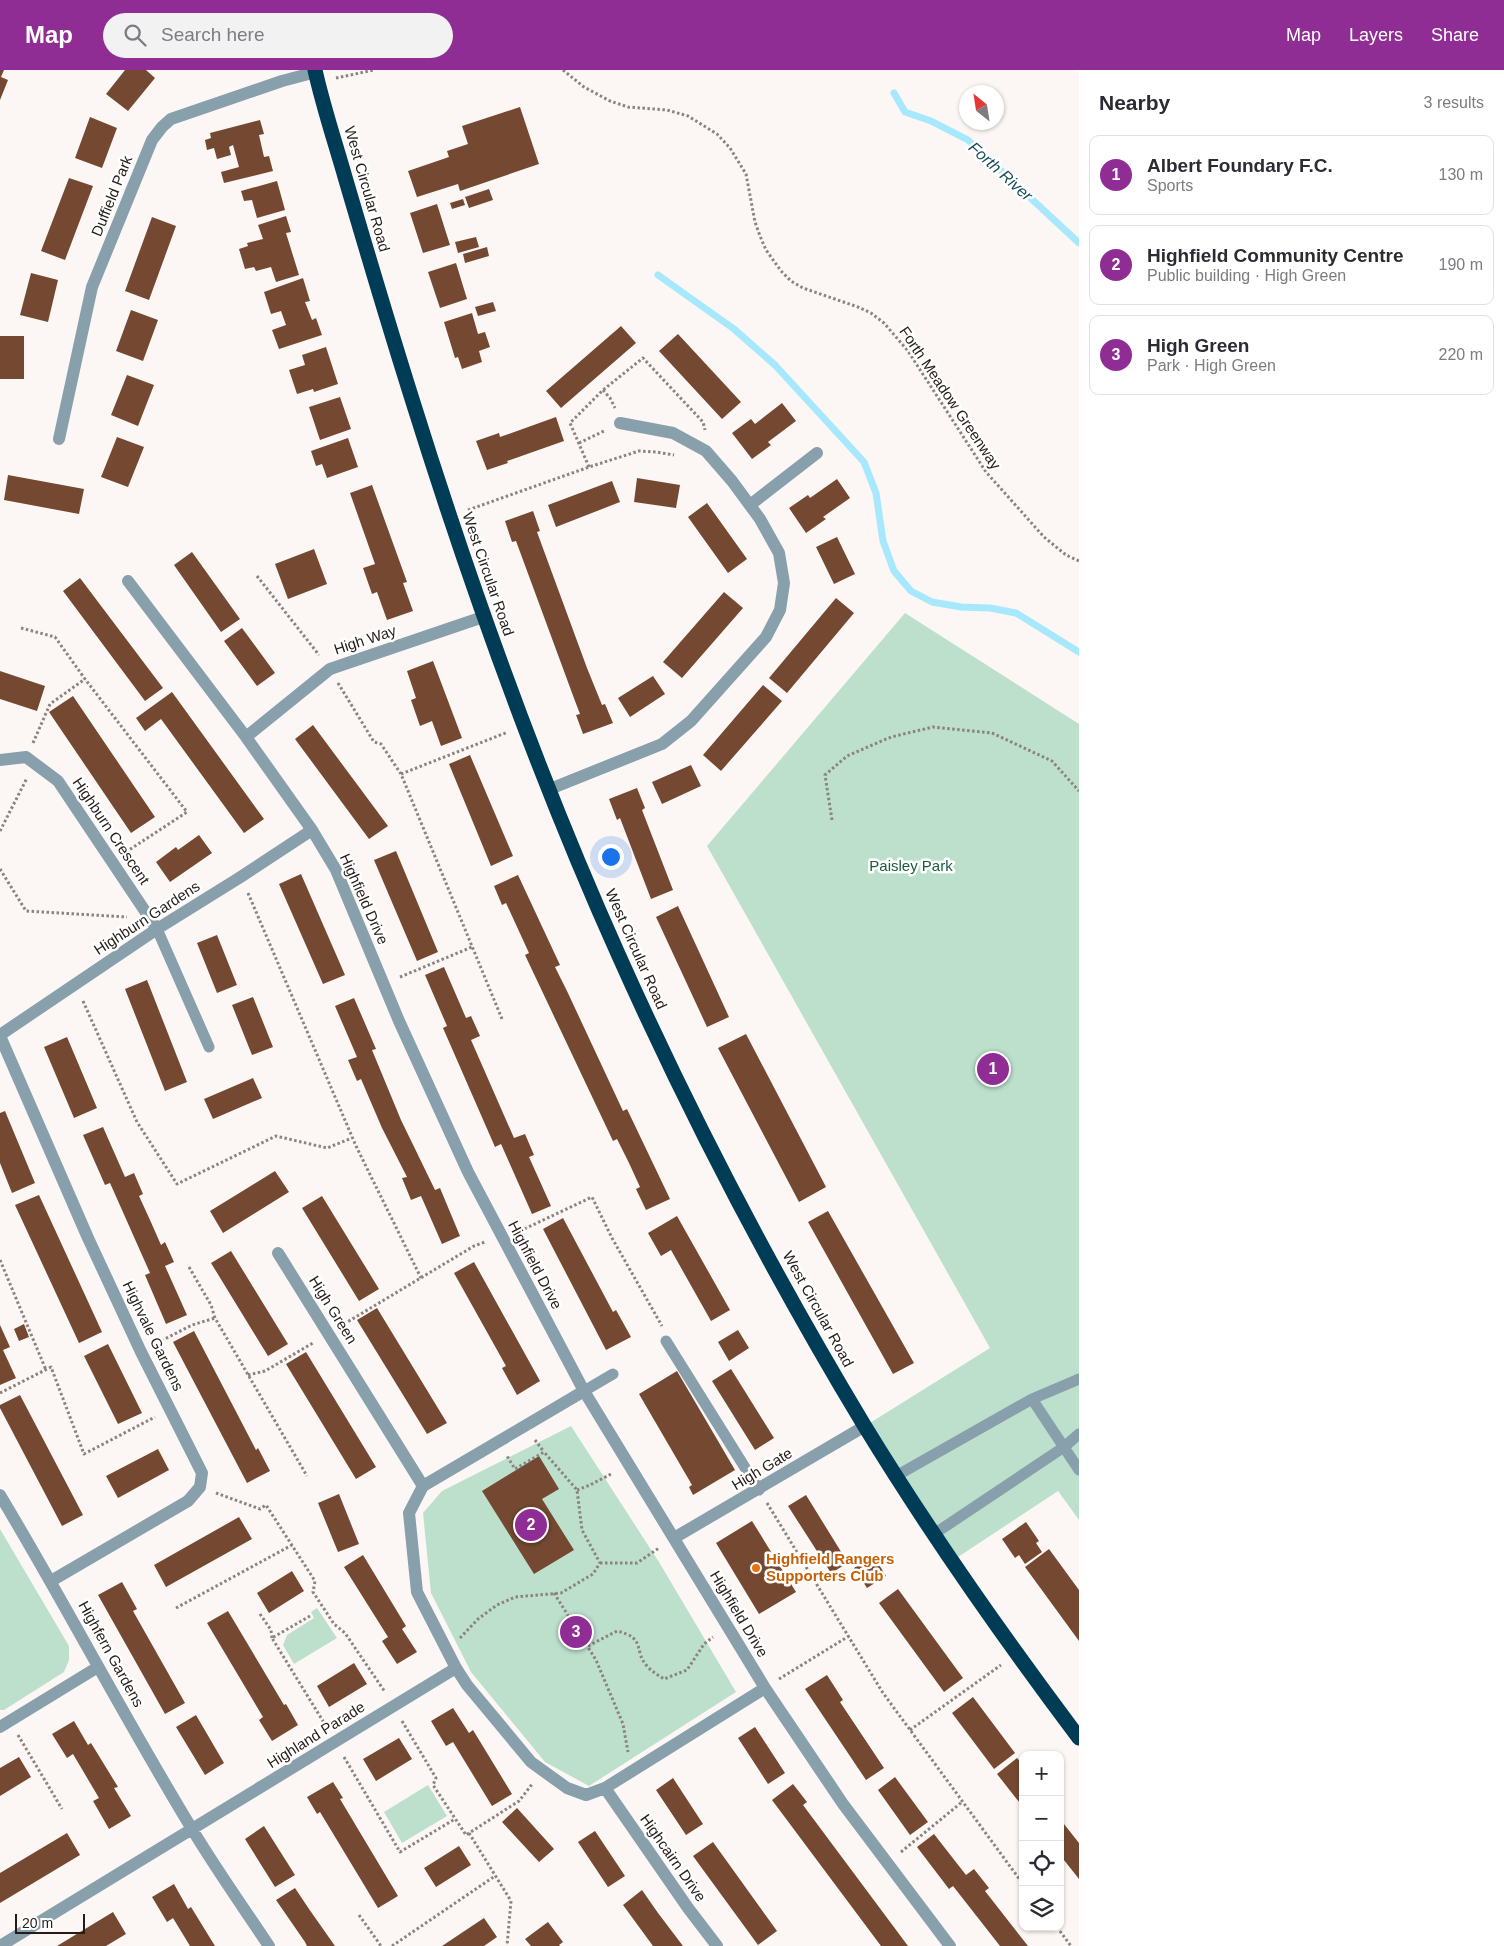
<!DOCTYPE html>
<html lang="en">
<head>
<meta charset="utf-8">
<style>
	body { margin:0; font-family:Arial,sans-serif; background:#f2f2f3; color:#2b2b33 }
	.controls { position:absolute; right:15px; bottom:15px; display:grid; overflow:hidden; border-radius:10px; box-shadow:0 1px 4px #0004 }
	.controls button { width:45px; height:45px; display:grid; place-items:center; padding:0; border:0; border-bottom:1px solid #e1e1e2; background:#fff; color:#2b2b33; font:25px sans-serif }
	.compass { position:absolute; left:959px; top:15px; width:45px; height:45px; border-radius:50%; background:#fff; box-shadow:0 1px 4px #0004; rotate:330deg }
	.scale { position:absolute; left:15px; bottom:12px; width:70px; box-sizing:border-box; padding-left:5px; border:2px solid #251c17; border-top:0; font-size:14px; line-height:18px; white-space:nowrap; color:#251c17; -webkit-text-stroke:4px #fff; paint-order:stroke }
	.you { position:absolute; left:610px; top:786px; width:18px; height:18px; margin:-12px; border:4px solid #fff; border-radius:50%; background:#1a73e8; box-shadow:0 0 0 8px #1a73e833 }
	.badge { display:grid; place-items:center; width:32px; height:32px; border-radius:50%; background:#902d94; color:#fff; font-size:16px; font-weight:700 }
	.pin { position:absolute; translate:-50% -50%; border:2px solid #fff; box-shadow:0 1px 5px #0006 }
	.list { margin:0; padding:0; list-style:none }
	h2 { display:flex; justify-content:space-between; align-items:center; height:65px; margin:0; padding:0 20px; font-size:21px }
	h2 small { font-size:16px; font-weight:400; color:#7c7c81 }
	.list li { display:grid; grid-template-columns:32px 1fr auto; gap:15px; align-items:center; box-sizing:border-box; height:80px; margin:0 10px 10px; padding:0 10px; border:1px solid #e1e1e2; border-radius:10px }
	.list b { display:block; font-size:19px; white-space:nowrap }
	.list p { margin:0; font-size:16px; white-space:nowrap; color:#7c7c81 }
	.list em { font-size:16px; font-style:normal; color:#7c7c81 }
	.icon { flex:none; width:28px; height:28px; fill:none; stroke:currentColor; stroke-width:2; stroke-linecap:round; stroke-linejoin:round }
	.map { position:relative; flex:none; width:1079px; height:1876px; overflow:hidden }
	header { display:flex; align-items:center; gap:30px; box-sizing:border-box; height:70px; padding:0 25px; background:#902d94; color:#fff }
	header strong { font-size:24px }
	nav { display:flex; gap:28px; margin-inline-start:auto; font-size:18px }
	.search { width:350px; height:45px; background:#f2f2f3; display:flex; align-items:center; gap:12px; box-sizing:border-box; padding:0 18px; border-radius:28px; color:#7c7c81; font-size:19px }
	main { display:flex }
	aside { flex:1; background:#fff }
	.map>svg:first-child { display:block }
	.green { fill:#bde0cd }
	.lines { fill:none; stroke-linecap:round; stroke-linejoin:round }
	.stream { stroke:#a7e8fd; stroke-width:7 }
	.building { fill:#754931 }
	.path { stroke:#8b837f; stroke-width:3; stroke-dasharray:2.5 2.5; stroke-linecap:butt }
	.lane { stroke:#889fac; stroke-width:11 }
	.street { stroke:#889fac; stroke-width:12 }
	.highway { stroke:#003c56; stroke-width:15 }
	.food-dot { fill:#e8710a; stroke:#fff; stroke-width:2 }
	.labels { text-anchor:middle; stroke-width:5; stroke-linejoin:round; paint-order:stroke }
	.street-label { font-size:15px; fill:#251c17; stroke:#fff }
	.park-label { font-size:15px; fill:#185b3f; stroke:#fff }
	.food-label { font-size:15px; font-weight:bold; fill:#c56008; stroke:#fff; text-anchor:start }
	.water-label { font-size:16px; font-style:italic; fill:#154c5b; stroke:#fff }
</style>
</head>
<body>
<header>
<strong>Map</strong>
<div class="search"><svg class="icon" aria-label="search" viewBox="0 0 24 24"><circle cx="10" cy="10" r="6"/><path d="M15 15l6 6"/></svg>Search here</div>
<nav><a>Map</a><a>Layers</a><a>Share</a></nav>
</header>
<main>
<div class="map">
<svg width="1079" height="1876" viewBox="0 0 1079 1876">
	<rect width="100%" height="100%" fill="#fcf7f4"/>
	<path class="green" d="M905 543 1079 654V1450L1058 1421 952 1491 865 1356 990 1278 707 776Z
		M571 1356 659 1492 736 1622 589 1716 545 1692 471 1602 431 1523 423 1443 442 1421Z
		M0 1459 69 1576V1590L64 1602 4 1640H0Z
		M317 1538 337 1568 294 1594 283 1575 287 1565 314 1548 311 1542Z
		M428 1715 447 1746 402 1773 384 1742Z"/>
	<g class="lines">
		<path class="stream" d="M894 23 905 42 931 51 968 70 1079 173
			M658 205 734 259 775 295 864 392 876 423 883 471 894 501 911 521 932 532 961 537 990 538 1016 543 1079 582"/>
	</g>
	<path class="building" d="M0 0H4L1 7 8 10 0 30Z
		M125 0H146L155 8 128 41 106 24Z
		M520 37 539 94 460 121 458 114 417 127 408 101 449 87 447 81 468 74 462 56Z
		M90 47 117 58 102 98 75 88Z
		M260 50 264 64 259 65 264 87 269 86 273 101 224 113 221 102 239 97 233 75 229 77 231 85 217 89 214 78 207 80 205 70 211 68 210 63Z
		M69 108 93 116 65 190 41 181Z
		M277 111 285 140 257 148 252 130 244 131 241 121Z
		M489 119 493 130 469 138 465 127Z
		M463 129 465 135 452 139 450 133Z
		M437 134 450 175 423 183 410 143Z
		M286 146 291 162 286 163 299 205 276 212 271 197 256 201 254 197 245 199 239 179 248 176 247 173 263 169 258 155Z
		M152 147 176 156 149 230 125 221Z
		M476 167 479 177 458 183 455 172Z
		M487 177 489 186 465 193 463 184Z
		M456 193 467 229 440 238 428 202Z
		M31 203 58 210 48 252 20 245Z
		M303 208 310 231 305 232 312 250 316 248 322 265 279 279 272 260 286 255 281 241 271 244 264 222Z
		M493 232 496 241 478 246 475 237Z
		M131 240 158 250 143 291 116 281Z
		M472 243 478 264 485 262 490 277 479 281 482 292 462 299 458 287 455 288 444 252Z
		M621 256 636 273 561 338 546 321Z
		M678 264 741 332 722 349 659 281Z
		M0 266H24V309H0Z
		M326 277 338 314 314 322 313 319 297 324 289 300 305 295 302 285Z
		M127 305 154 315 138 356 111 345Z
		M340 327 351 359 320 370 309 337Z
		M782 333 796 351 768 372 771 375 752 389 732 363 751 349 755 354Z
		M556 347 564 371 507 391 508 393 487 400 476 371 499 363 500 367Z
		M117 367 144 377 128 417 101 407Z
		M348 368 358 397 327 408 322 394 316 396 311 381Z
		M8 405 84 419 79 444 4 430Z
		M637 408 680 415 676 438 634 432Z
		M837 409 850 428 823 447 826 449 806 463 789 438 808 425 810 428Z
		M612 411 620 432 556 457 548 435Z
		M372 415 407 512 403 513 413 541 387 550 377 522 372 524 363 498 375 494 350 423Z
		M707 433 747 489 728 503 688 447Z
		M533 441 540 461 537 462 587 598 602 635 605 634 613 653 583 664 576 645 580 644 575 631 516 471 512 472 505 451Z
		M837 467 855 504 834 514 816 477Z
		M314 479 327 514 288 529 275 494Z
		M192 482 240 549 221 562 174 495Z
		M80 508 163 618 145 631 63 521Z
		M724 522 743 538 682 608 663 592Z
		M836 528 854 543 787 623 769 608Z
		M242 558 275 603 257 616 224 571Z
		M433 591 462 668 441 676 432 651 420 656 411 630 416 628 407 601Z
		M0 601 45 616 37 641 0 629Z
		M653 606 665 624 630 647 618 628Z
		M763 615 782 631 721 701 703 685Z
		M172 622 264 749 244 763 161 649 145 661 136 648Z
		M73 626 155 747 131 763 49 642Z
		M313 655 388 756 369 769 295 669Z
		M470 685 513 786 491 796 449 694Z
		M691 695 701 716 662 734 652 712Z
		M637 718 645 738 642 740 673 820 651 829 620 748 617 750 609 729Z
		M199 765 212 783 170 812 156 792 176 777 178 780Z
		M396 781 438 882 417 891 374 790Z
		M301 804 345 905 323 914 279 814Z
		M518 805 560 895 555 897 567 921 623 1041 627 1039 670 1129 646 1140 636 1119 640 1117 629 1093 617 1069 613 1071 525 885 529 883 506 833 502 835 494 816Z
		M678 836 729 947 707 957 656 847Z
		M217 865 237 915 217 923 197 873Z
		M444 897 466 948 471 946 480 966 471 970 514 1068 525 1064 534 1085 529 1087 551 1136 532 1144 501 1074 495 1077 443 958 447 956 425 905Z
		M147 910 187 1012 165 1021 125 919Z
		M253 927 273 977 252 985 232 935Z
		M354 928 376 979 372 980 401 1050 435 1120 440 1118 460 1166 442 1174 421 1126 411 1130 402 1108 407 1107 382 1058 361 1009 357 1011 348 990 357 987 335 936Z
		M746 964 826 1117 799 1132 718 978Z
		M67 967 97 1038 74 1048 44 977Z
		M253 1008 262 1028 213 1049 204 1029Z
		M5 1041 35 1113 12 1123 0 1093V1043Z
		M103 1057 125 1107 134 1103 143 1124 139 1126 150 1150 161 1175 165 1172 174 1192 165 1196 187 1245 166 1254 145 1205 150 1203 110 1113 105 1115 83 1065Z
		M275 1101 289 1122 223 1163 210 1141Z
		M39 1125 102 1262 79 1273 15 1135Z
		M322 1126 379 1219 359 1231 302 1138Z
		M828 1141 914 1293 893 1304 808 1152Z
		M677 1146 730 1240 711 1251 671 1180 661 1186 648 1163Z
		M563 1148 613 1242 616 1240 631 1267 606 1280 543 1159Z
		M231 1181 288 1274 268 1286 211 1193Z
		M474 1192 540 1311 517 1325 502 1298 506 1296 454 1203Z
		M377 1238 447 1353 427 1364 357 1250Z
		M24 1254 29 1267 19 1271 14 1259Z
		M0 1255 10 1277 3 1280 16 1308 0 1315Z
		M738 1260 749 1278 729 1291 718 1272Z
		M194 1261 256 1380 258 1378 270 1401 247 1413 173 1272Z
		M108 1274 142 1343 118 1354 84 1286Z
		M306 1282 376 1397 356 1409 286 1294Z
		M731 1299 774 1368 755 1380 712 1311Z
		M677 1301 735 1400 693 1425 689 1417 692 1415 639 1324Z
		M20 1325 83 1445 62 1456 0 1338V1335Z
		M158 1379 169 1400 118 1428 106 1406Z
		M539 1386 559 1419 542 1429 574 1480 534 1504 482 1421Z
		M339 1424 359 1474 338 1482 318 1433Z
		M806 1425 848 1493 831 1503 788 1436Z
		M239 1447 252 1469 166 1517 154 1495Z
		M752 1451 796 1522 759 1544 716 1473Z
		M1026 1452 1039 1471 1036 1473 1042 1482 1025 1494 1019 1485 1015 1488 1002 1469Z
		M1049 1479 1079 1520V1571L1025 1497Z
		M363 1485 406 1556 402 1559 417 1582 397 1594 382 1571 388 1567 344 1497Z
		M873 1485 886 1506 867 1518 854 1498Z
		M292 1501 304 1521 269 1543 257 1523Z
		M122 1512 137 1539 133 1541 185 1633 165 1644 98 1525Z
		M898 1519 963 1608 944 1622 879 1533Z
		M228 1541 284 1635 286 1634 298 1655 272 1671 259 1650 263 1647 207 1553Z
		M354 1593 367 1614 329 1637 317 1616Z
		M827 1605 843 1630 840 1632 884 1698 866 1710 805 1619Z
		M973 1627 1015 1683 994 1699 952 1643Z
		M453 1638 469 1663 473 1660 512 1724 492 1736 453 1672 446 1676 431 1651Z
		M196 1645 224 1693 205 1705 176 1657Z
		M74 1651 88 1675 91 1673 118 1717 114 1718 131 1746 109 1759 93 1731 99 1728 73 1684 67 1688 52 1664Z
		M755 1657 785 1703 768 1714 738 1668Z
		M399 1668 412 1689 376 1711 363 1689Z
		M19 1687 31 1707 0 1726V1698Z
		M1017 1688 1023 1694V1737L997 1704Z
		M895 1707 928 1752 910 1765 878 1720Z
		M673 1708 703 1754 686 1765 656 1720Z
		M333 1712 343 1728 340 1729 398 1826 378 1838 320 1742 317 1744 307 1727Z
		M793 1714 807 1732 803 1735 908 1876H881L772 1730Z
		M517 1738 554 1779 539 1792 502 1752Z
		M1060 1749 1079 1773V1809L1060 1785Z
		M264 1756 295 1805 275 1817 245 1769Z
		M595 1761 625 1806 608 1817 578 1772Z
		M67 1763 80 1785 0 1833V1803Z
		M934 1764 966 1805 974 1799 989 1818 985 1821 1028 1876H1000L953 1816 949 1819 917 1777Z
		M713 1772 777 1861 758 1875 693 1786Z
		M459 1776 471 1795 436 1817 424 1798Z
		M174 1814 188 1839 191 1837 215 1876H190L173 1848 167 1852 152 1827Z
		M295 1818 309 1839 335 1876H307L305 1872 276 1830Z
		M642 1820 658 1843 683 1876H653L623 1835Z
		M113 1842 126 1864 106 1876H57Z
		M484 1848 497 1867 484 1876H442Z
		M548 1852 563 1872 559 1875 560 1876H531L525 1869Z"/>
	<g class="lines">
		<path class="path" d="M563 0 584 17 610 31 628 37 667 40 688 46 717 64 730 78 746 104 755 152 760 166 766 180 781 201 791 211 803 218 858 237 871 243 884 253 908 281 986 402 1044 467 1066 485 1079 491
			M336 8 374 0
			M603 320 610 328 615 338
			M579 373 604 361
			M589 397 570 353 603 320 643 288 703 352 705 360
			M468 440 589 397 639 381 656 382 674 385
			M257 506 319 585
			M21 558 55 567 85 609 187 742 126 782
			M338 613 374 672 381 674 401 704
			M33 673 50 634 85 609
			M832 750 825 705 847 686 891 667 933 657 992 663 1052 691 1079 721
			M0 761 27 708
			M0 799 26 841 127 847
			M248 823 356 1076 421 1208
			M400 907 472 877
			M83 931 137 1052 177 1114 276 1066 327 1078 352 1068
			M502 949 401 704 508 662
			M520 1161 592 1127 612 1168 662 1256
			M0 1190 46 1300
			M189 1197 211 1235 215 1248 307 1406
			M344 1254 474 1176 485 1172
			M157 1273 192 1255 215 1248
			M248 1305 265 1301 313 1273
			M0 1323 51 1297 84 1384 155 1347
			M535 1370 544 1382
			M577 1420 590 1415 613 1403
			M216 1423 260 1439 266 1435 315 1511 313 1522 334 1554 345 1563 385 1622
			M767 1433 883 1623 1023 1814
			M600 1493H637L659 1478
			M554 1523 596 1590 623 1654 628 1682
			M176 1538 292 1475
			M260 1544 271 1560 272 1568
			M310 1546 272 1568 326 1656
			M460 1568 478 1549 497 1535 515 1527 561 1523 593 1504 600 1493 582 1460 577 1420 544 1382 515 1399 507 1386
			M588 1576 617 1561C647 1568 633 1581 647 1596 651 1601 658 1605 664 1609L687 1600 704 1574 713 1567
			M779 1609 849 1566
			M402 1651 436 1708 433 1715 466 1765 519 1731 533 1713
			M910 1660 1001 1595
			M18 1665 62 1739
			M344 1687 400 1782 455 1749
			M469 1763 511 1831 507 1876
			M901 1782 962 1732
			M359 1845 381 1876
			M1057 1857 1071 1876
			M392 1876 495 1806"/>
		<path class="lane" d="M157 859 209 977
			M666 1271 759 1420
			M584 1321 613 1304
			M1032 1329 1079 1400
			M896 1406 1032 1329 1079 1309
			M934 1464 1064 1377 1079 1364"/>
		<path class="street" d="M59 369 92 217 152 70 162 57 171 49 282 11 316 2
			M750 435 817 383
			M128 511 246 667 312 760 336 800 399 951 468 1102 584 1321 765 1618 843 1734 950 1876
			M246 667 330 599 483 547
			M0 690 26 687 58 711 157 859
			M550 719 662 674 691 651 766 567 780 540 784 513 779 483 760 449 732 411 706 381 673 363 620 353
			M0 965 157 859 239 808 312 760
			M0 966 88 1168 141 1282 202 1403 200 1417 188 1431 51 1511
			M278 1183 423 1416
			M584 1321 423 1416 409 1443 417 1522 456 1598 467 1615 531 1692 567 1718 586 1725 605 1718 765 1618
			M0 1425C66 1535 125 1649 192 1759 216 1799 243 1837 269 1876
			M674 1468 865 1356
			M0 1657 98 1597
			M605 1718 688 1838 717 1876
			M0 1876 456 1598"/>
		<path class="highway" d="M315 0C323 36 335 72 345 107 367 182 389 256 412 329 471 518 538 706 619 886 691 1047 773 1204 864 1355 930 1463 1003 1567 1079 1668"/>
	</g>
	<circle class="food-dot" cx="756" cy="1498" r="5"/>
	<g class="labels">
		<g class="street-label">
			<text transform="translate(367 119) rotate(74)" y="5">West Circular Road</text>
			<text transform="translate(112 126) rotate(-68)" y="5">Duffield Park</text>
			<text transform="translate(950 328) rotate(56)" y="5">Forth Meadow Greenway</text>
			<text transform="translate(488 504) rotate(71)" y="5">West Circular Road</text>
			<text transform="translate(365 570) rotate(-18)" y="5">High Way</text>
			<text transform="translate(111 761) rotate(56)" y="5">Highburn Crescent</text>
			<text transform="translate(364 829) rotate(66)" y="5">Highfield Drive</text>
			<text transform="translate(147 848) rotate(-33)" y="5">Highburn Gardens</text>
			<text transform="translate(636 879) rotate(66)" y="5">West Circular Road</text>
			<text transform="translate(535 1195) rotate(62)" y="5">Highfield Drive</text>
			<text transform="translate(818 1239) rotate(61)" y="5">West Circular Road</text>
			<text transform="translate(333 1240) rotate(58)" y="5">High Green</text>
			<text transform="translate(153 1266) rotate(64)" y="5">Highvale Gardens</text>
			<text transform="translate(762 1399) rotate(-31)" y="5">High Gate</text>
			<text transform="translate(739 1544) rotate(59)" y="5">Highfield Drive</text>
			<text transform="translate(111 1584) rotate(61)" y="5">Highfern Gardens</text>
			<text transform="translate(316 1665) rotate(-32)" y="5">Highland Parade</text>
			<text transform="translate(673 1788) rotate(55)" y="5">Highcairn Drive</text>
		</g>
		<g class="park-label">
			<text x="911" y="801">Paisley Park</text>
		</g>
		<g class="food-label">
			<text x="766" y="1494">Highfield Rangers<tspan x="766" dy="17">Supporters Club</tspan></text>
		</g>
		<g class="water-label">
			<text transform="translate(1001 101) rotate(42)" y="6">Forth River</text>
		</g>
	</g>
</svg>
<div class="controls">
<button>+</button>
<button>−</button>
<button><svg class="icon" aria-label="locate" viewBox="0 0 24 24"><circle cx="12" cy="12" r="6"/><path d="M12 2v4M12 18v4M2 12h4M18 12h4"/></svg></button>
<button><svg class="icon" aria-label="layers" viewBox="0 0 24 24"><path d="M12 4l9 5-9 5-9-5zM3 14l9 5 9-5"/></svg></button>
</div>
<svg class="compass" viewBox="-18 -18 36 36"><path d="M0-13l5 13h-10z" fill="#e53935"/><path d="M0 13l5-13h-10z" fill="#7c7c81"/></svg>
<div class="scale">20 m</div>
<div class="you"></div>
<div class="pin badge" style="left:993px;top:999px">1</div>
<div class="pin badge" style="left:531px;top:1455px">2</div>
<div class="pin badge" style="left:576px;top:1562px">3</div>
</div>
<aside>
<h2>Nearby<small>3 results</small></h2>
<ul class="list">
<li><span class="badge">1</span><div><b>Albert Foundary F.C.</b><p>Sports</p></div><em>130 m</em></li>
<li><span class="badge">2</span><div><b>Highfield Community Centre</b><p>Public building · High Green</p></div><em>190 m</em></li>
<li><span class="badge">3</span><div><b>High Green</b><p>Park · High Green</p></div><em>220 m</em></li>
</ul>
</aside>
</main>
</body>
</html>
